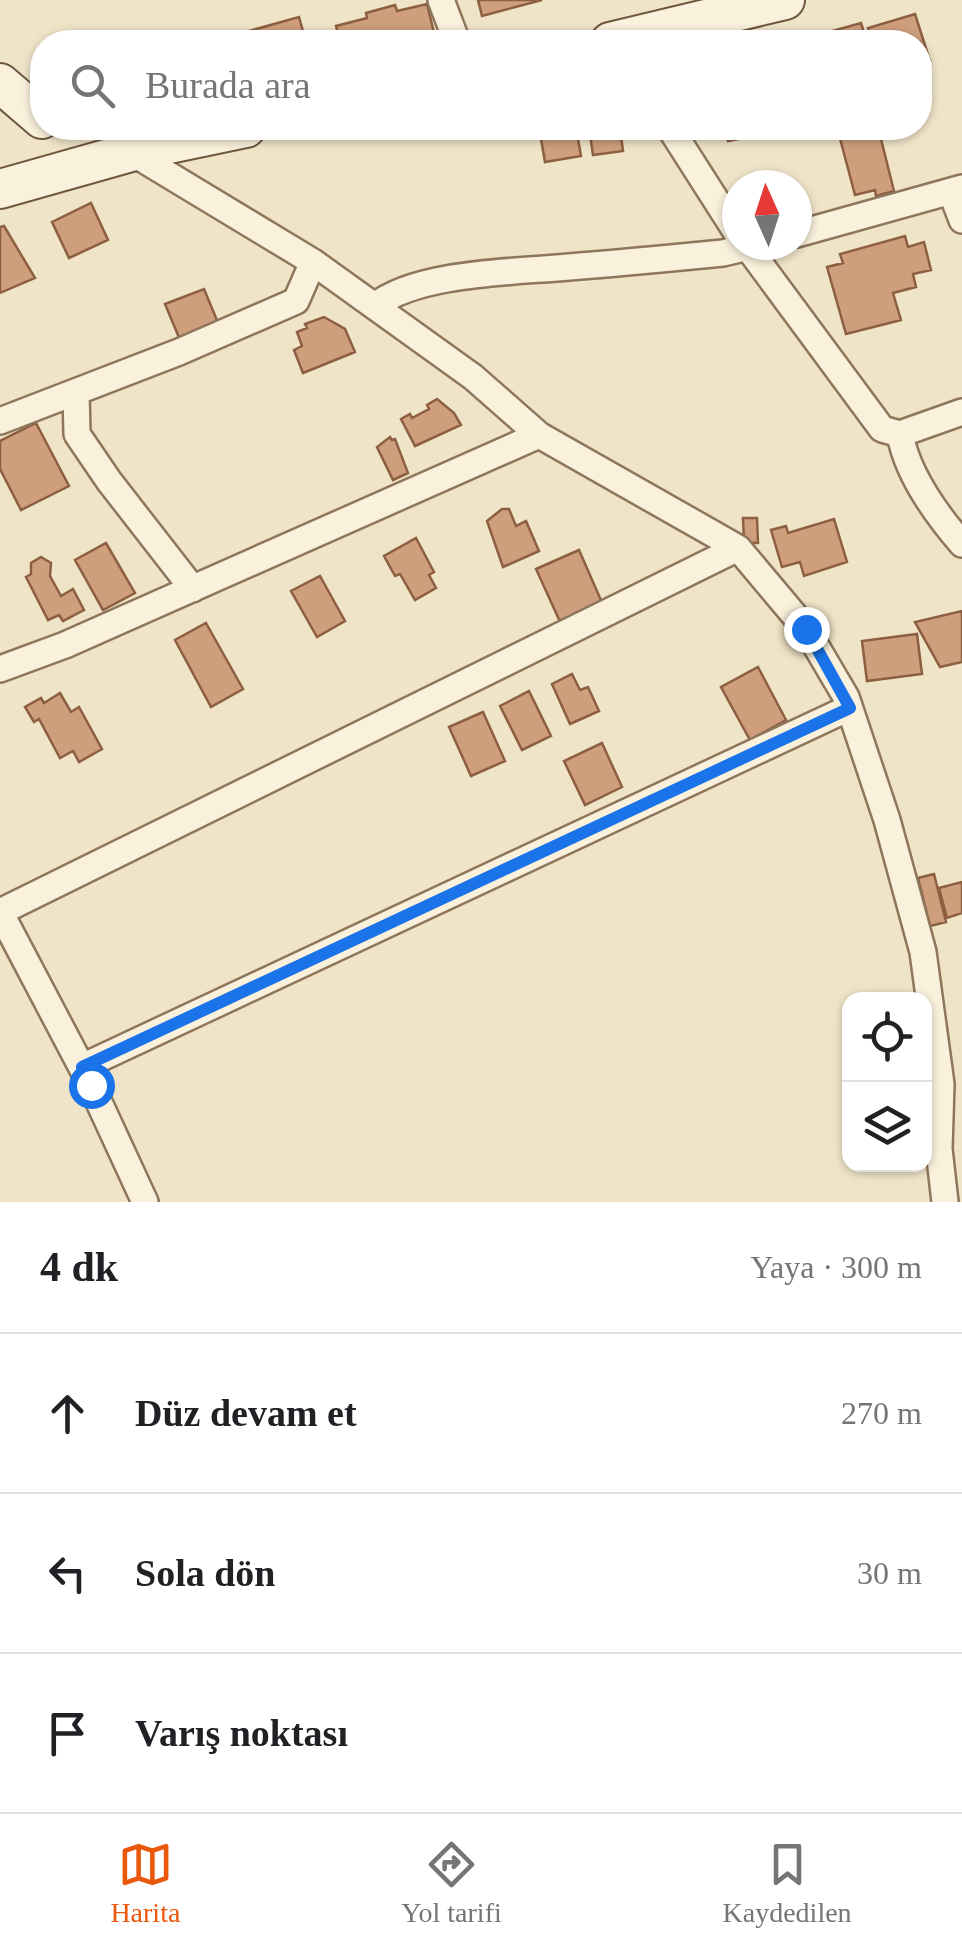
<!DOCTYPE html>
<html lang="tr">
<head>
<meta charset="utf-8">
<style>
	body { margin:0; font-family:"Times New Roman",serif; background:#f2f2f2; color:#202124 }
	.controls { position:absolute; right:30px; bottom:30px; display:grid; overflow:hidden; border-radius:20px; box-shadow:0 2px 8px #0004 }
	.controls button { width:90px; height:90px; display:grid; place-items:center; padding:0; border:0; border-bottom:2px solid #e0e0e0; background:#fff; color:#202124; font:50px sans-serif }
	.compass { position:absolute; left:722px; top:170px; width:90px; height:90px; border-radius:50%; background:#fff; box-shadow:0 2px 8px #0004; rotate:357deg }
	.stop { position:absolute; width:30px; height:30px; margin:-22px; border:8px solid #1a73e8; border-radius:50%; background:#fff }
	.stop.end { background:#1a73e8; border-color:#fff; box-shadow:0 2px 10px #0008 }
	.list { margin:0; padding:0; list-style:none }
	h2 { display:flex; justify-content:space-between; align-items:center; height:130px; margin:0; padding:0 40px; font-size:42px }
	h2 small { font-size:32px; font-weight:400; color:#757577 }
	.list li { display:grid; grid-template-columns:65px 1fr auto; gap:30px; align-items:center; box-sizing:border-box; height:160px; padding:0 40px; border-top:2px solid #e0e0e0 }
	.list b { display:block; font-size:38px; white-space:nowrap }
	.list em { font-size:32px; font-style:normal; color:#757577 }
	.icon { flex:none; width:55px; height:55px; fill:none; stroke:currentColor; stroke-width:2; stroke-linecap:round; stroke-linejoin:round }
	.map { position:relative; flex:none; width:962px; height:1202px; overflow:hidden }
	.search { position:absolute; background:#fff; box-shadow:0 2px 8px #0004; left:30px; right:30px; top:30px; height:110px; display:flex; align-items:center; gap:25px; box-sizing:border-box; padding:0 35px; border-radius:40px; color:#757577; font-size:38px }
	.sheet { height:610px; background:#fff }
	nav { display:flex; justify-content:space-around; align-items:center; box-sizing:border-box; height:140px; border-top:2px solid #e0e0e0; background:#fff; font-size:28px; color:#757577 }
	nav a { display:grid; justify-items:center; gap:5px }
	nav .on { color:#ea580c }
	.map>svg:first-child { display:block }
	.building { fill:#cf9f7d; stroke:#8d5f41; stroke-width:2.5 }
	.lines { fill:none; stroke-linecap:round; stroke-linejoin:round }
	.street-casing { stroke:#8d765c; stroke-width:30 }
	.secondary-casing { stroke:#6f573f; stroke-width:42 }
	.street { stroke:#faf1dc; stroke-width:25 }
	.secondary { stroke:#faf1dc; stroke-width:38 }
	.route { stroke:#1a73e8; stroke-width:12 }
</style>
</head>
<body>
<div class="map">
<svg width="962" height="1202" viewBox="0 0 962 1202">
	<rect width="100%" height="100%" fill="#f0e4c8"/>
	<path class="building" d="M478 0H542L482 16Z
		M427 4 436 41 340 42 336 26 367 18 366 13 395 5 397 11Z
		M915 14 930 61 920 64V42H872L868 28Z
		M299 17 306 42H210Z
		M861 23 867 42H816L814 36Z
		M589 128H620L623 151 593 155Z
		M725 128H763L764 134 728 141Z
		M850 128H866L869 138 880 135 894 191 876 196 875 190 855 195 838 131Z
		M577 133 581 156 545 162 541 139Z
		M91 203 108 240 69 258 52 222Z
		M4 226 35 278 0 293V227Z
		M905 236 908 247 924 242 931 270 913 274 916 287 893 293 901 320 846 334 827 267 843 263 840 254Z
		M204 289 219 325 180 340 165 304Z
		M324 317 345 329 355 352 303 373 294 350 302 346 297 332 307 328 305 324Z
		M437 399 454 413 461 425 415 446 401 419 410 414 412 418 429 409 427 405Z
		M36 423 69 486 21 510 0 469V441Z
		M390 437 392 440 395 439 408 473 393 480 377 447Z
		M502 509H509L516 526 526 521 539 551 503 567 487 521Z
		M743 518H757L758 543H744Z
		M834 519 847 562 804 576 800 562 782 567 771 530 786 526 788 533Z
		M416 538 434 572 429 575 436 588 415 600 400 574 395 576 384 556Z
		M106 543 135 593 103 610 75 560Z
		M579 550 604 607 562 626 536 569Z
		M41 557 51 563 50 576 61 596 73 589 84 610 63 621 59 615 48 620 26 577 31 574V563Z
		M320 576 345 621 317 637 291 591Z
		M962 611V662L940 667 915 622Z
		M206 623 243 689 211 707 175 640Z
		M917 634 922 674 867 681 862 641Z
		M758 667 786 720 750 740 721 687Z
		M572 674 580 690 588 687 599 711 570 724 552 684Z
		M529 691 551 736 522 750 500 706Z
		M60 693 71 712 79 707 102 749 79 762 73 751 60 758 39 719 34 722 25 707 41 698 44 703Z
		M483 712 505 761 471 776 449 727Z
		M602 743 622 787 585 805 564 761Z
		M934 874 946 922 930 926 918 878Z
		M962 882V913L947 918 939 888Z"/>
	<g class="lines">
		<g class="street-casing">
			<path id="street" d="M441 0 457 42
				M670 128 737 233
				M131 152 313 262 473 377 539 435 738 548 806 629 846 697 887 820 923 952 941 1084 939 1149 945 1202
				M951 191 962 220
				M797 234 962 188
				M746 245 882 429 900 434 962 412
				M375 306C417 272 516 272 569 267 620 263 672 258 723 253L757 245
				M76 392 77 434 109 481 193 589
				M0 421 179 352 296 301 313 262
				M900 434C907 473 936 514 962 544
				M0 669 65 645 539 435
				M0 912 738 548
				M0 912 91 1085 145 1202
				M82 1067 849 708"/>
		</g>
		<g class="secondary-casing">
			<path id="secondary" d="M610 42 785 0
				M0 83 42 119
				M0 189 131 152 246 128"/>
		</g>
		<use href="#street" class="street"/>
		<use href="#secondary" class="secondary"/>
	</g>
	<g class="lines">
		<path class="route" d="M91 1085 82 1067 850 708 806 629"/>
	</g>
</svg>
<div class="controls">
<button><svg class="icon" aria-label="locate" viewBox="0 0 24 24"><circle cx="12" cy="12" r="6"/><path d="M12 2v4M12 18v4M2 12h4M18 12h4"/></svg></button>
<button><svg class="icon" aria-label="layers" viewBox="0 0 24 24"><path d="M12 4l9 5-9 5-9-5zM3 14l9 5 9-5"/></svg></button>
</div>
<svg class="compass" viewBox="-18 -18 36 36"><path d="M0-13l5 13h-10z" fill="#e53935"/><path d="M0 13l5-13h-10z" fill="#757577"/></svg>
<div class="stop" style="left:91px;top:1085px"></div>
<div class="stop end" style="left:806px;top:629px"></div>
<div class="search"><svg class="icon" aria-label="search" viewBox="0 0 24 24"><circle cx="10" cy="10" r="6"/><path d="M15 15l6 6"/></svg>Burada ara</div>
</div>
<section class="sheet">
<h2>4 dk<small>Yaya · 300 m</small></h2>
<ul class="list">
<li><svg class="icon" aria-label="ahead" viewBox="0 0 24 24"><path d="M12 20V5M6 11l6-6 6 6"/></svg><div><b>Düz devam et</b></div><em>270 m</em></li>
<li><svg class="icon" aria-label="left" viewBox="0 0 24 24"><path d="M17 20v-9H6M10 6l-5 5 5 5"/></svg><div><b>Sola dön</b></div><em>30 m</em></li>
<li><svg class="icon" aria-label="arrive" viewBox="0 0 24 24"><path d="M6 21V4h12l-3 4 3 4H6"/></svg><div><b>Varış noktası</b></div></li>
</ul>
</section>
<nav>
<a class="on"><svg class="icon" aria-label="map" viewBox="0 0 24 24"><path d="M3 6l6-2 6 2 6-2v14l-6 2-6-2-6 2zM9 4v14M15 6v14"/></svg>Harita</a>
<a><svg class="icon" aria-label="directions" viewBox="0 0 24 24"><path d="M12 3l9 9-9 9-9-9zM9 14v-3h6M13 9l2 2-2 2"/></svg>Yol tarifi</a>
<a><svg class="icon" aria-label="saved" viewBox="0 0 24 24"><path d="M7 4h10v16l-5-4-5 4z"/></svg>Kaydedilen</a>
</nav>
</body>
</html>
